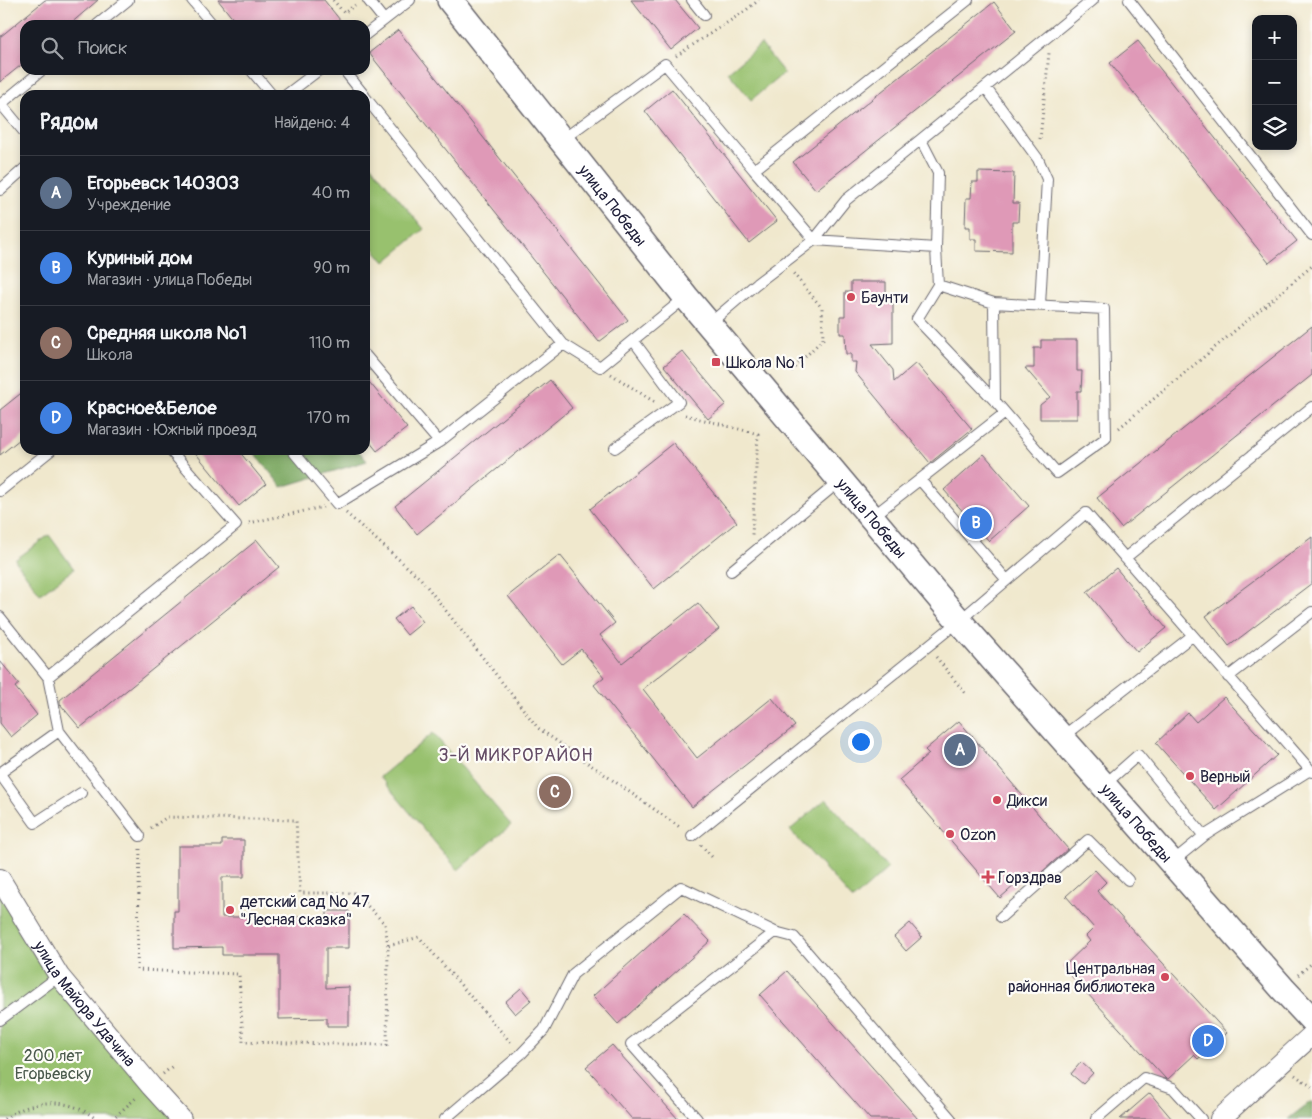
<!DOCTYPE html>
<html lang="ru">
<head>
<meta charset="utf-8">
<style>
	body { margin:0; font-family:Pangolin,sans-serif; background:#20242c; color:#f1f3f6 }
	.controls { position:absolute; right:15px; top:15px; display:grid; overflow:hidden; border-radius:10px; box-shadow:0 2px 8px #0003 }
	.controls button { width:45px; height:45px; display:grid; place-items:center; padding:0; border:0; border-bottom:1px solid #363941; background:#171b24; color:#f1f3f6; font:25px sans-serif }
	.you { position:absolute; left:860px; top:741px; width:18px; height:18px; margin:-12px; border:4px solid #fff; border-radius:50%; background:#1a73e8; box-shadow:0 0 0 8px #1a73e833 }
	.badge { display:grid; place-items:center; width:32px; height:32px; border-radius:50%; background:#1a73e8; color:#fff; font-size:16px; font-weight:700 }
	.pin { position:absolute; translate:-50% -50%; border:2px solid #fff; box-shadow:0 1px 5px #0006 }
	.list { margin:0; padding:0; list-style:none }
	h2 { display:flex; justify-content:space-between; align-items:center; height:65px; margin:0; padding:0 20px; font-size:21px }
	h2 small { font-size:16px; font-weight:400; color:#9ea1a6 }
	.list li { display:grid; grid-template-columns:32px 1fr auto; gap:15px; align-items:center; box-sizing:border-box; height:75px; padding:0 20px; border-top:1px solid #363941 }
	.list b { display:block; font-size:19px; white-space:nowrap }
	.list p { margin:0; font-size:16px; white-space:nowrap; color:#9ea1a6 }
	.list em { font-size:16px; font-style:normal; color:#9ea1a6 }
	.icon { flex:none; width:28px; height:28px; fill:none; stroke:currentColor; stroke-width:2; stroke-linecap:round; stroke-linejoin:round }
	.map { position:relative; flex:none; width:1312px; height:1119px; overflow:hidden }
	.search { position:absolute; background:#171b24; box-shadow:0 2px 8px #0003; left:20px; top:20px; width:350px; height:55px; display:flex; align-items:center; gap:12px; box-sizing:border-box; padding:0 18px; border-radius:15px; color:#9ea1a6; font-size:19px }
	.panel { position:absolute; background:#171b24; box-shadow:0 2px 8px #0003; left:20px; top:90px; width:350px; height:365px; border-radius:15px }
	.map>svg:first-child { display:block }
	.green { fill:#98c16e; stroke:#5d7254 }
	.forest { fill:#7aa761; stroke:#4e644e }
	.building { fill:#df99b7 }
	.lines { fill:none; stroke-linecap:round; stroke-linejoin:round }
	.service-casing { stroke:#6a676e; stroke-width:12 }
	.minor-casing { stroke:#6a676e; stroke-width:22 }
	.tertiary-casing { stroke:#6a676e; stroke-width:28 }
	.path { stroke:#6a676e; stroke-width:3; stroke-dasharray:1 4; stroke-linecap:butt }
	.service { stroke:#fff; stroke-width:10 }
	.minor { stroke:#fff; stroke-width:20 }
	.tertiary { stroke:#fff; stroke-width:25 }
	.poi-dot { fill:#d1495b; stroke:#fdfcf7; stroke-width:2 }
	.labels { text-anchor:middle; stroke-width:4.5; stroke-linejoin:round; paint-order:stroke }
	.street-label { font-size:16px; fill:#22223b; stroke:#fdfcf7 }
	.poi-label { font-size:16px; fill:#22223b; stroke:#fdfcf7; text-anchor:start }
	.park-label { font-size:16px; fill:#4b5a4d; stroke:#fdfcf7 }
	.neighbourhood-label { font-size:18px; letter-spacing:1px; fill:#644c66; stroke:#fdfcf7 }
</style>
</head>
<body>
<div class="map">
<svg width="1312" height="1119" viewBox="0 0 1312 1119">
	<rect width="100%" height="100%" fill="#fdfcf7"/>
	<filter id="ink" filterUnits="userSpaceOnUse"><feTurbulence type="fractalNoise" baseFrequency=".02" numOctaves="2"/><feDisplacementMap in="SourceGraphic" scale="10" xChannelSelector="R" yChannelSelector="G"/><feConvolveMatrix kernelMatrix="1 2 1 2 8 2 1 2 1" color-interpolation-filters="sRGB"/></filter>
	<filter id="wash" filterUnits="userSpaceOnUse"><feTurbulence type="fractalNoise" baseFrequency=".0096" numOctaves="4" result="noise"/><feDisplacementMap in="SourceGraphic" scale="20" xChannelSelector="R" yChannelSelector="G"/><feGaussianBlur stdDeviation="1.12" result="paint"/><feColorMatrix in="noise" values="0 0 0 0 0 0 0 0 0 0 0 0 0 0 0 0 0 1.4 0 .05"/><feComposite in="paint" operator="in"/></filter>
	<g filter="url(#wash)">
		<rect width="100%" height="100%" fill="#f0e8cd"/>
		<path class="green" d="M761 44 784 73 751 100 728 72Z
			M370 164 424 229 385 262 365 238V168Z
			M49 535 74 569 40 594 15 560Z
			M433 733 511 825 458 870 380 777Z
			M826 799 888 868 853 900 790 830Z
			M0 895 23 939 63 994 174 1119H0Z"/>
		<path class="forest" d="M252 450H358L367 461 282 487Z
			M1310 1102H1312V1119H1288Z"/>
		<g id="blocks">
			<path class="building" d="M45 0H98L69 25H25V62L0 82V37Z
				M218 0H324L344 25H238Z
				M631 0H675L698 28 671 50Z
				M994 2 1016 31 816 190 793 162Z
				M398 30 628 320 599 342 369 53Z
				M1138 41 1297 241 1269 263 1110 63Z
				M672 89 777 221 749 243 645 111Z
				M978 172 1014 173 1013 203H1019L1018 222H1012V252L976 251V239H970V227H965L966 198H971L972 182H978Z
				M851 282H886V302H893V343L872 344 893 370 894 382 916 363 972 429 930 463 855 372 856 362H851V354H846L845 334H840V316H845V292H851Z
				M1312 326V375L1121 528 1097 498Z
				M1041 340H1077V371H1082L1081 391H1077V419H1040V405L1050 397 1025 368H1034V348H1041Z
				M682 351 726 404 708 419 664 366Z
				M365 377 407 428 377 451 365 436Z
				M550 380 572 408 417 534 395 506Z
				M25 390V435L0 455V410Z
				M673 443 737 522 654 589 590 509Z
				M193 450H238L266 484 239 506Z
				M984 454 1029 506 989 541 944 490Z
				M1312 537V583L1229 646 1206 616Z
				M257 540 279 567 80 728 60 704V700Z
				M560 555 615 623 600 635 622 663 698 603 719 629 643 689 697 758 772 698 795 726 692 807 594 685 604 677 581 649 562 664 508 596Z
				M1116 568 1166 628 1137 652 1087 592Z
				M411 606 423 622 407 635 394 619Z
				M0 661 19 684 15 687 37 715 11 737 0 723Z
				M1224 697 1277 755 1216 810 1156 743 1188 713 1196 722Z
				M959 721 1068 849 1035 878 1030 872 1000 898 899 780 929 754 925 750Z
				M222 840H244V877H222V917H327V911H349V948H326V988L349 987V1026H327V1018L279 1019V955H222V947L174 948V911H178V846H222Z
				M1095 870 1106 882 1097 891 1227 1033 1198 1059 1194 1055 1168 1079 1165 1078 1063 967 1090 941 1086 936 1094 928 1066 896Z
				M684 914 710 941 618 1024 593 996Z
				M910 923 922 937 906 951 894 937Z
				M787 971 888 1085 918 1119H870L760 995Z
				M521 988 531 1000 515 1014 505 1002Z
				M612 1045 654 1092 678 1119H632L586 1067Z
				M1081 1062 1093 1073 1083 1084 1071 1074Z
				M1150 1093 1172 1119H1120Z"/>
		</g>
	</g>
	<g filter="url(#ink)">
		<use href="#blocks" fill-opacity="0" stroke="#6a676e" stroke-width="1"/>
		<g class="lines">
			<g class="service-casing">
				<path id="service" d="M192 0 213 25
					M368 0 384 20
					M692 0 704 15
					M1129 0 1312 235
					M97 25 128 0
					M365 35 410 0
					M251 70 272 95
					M344 70 364 95
					M986 88 1038 159 1047 179 1040 305
					M286 95 319 70
					M365 97 563 344
					M25 133 1 104 42 70
					M562 140 665 64 754 170 968 0
					M921 140 938 173 936 248
					M754 170 814 240 936 248 938 285 917 319 995 401 994 303
					M0 190 25 168
					M938 285 994 303 1104 309 1106 438 1057 473 995 401
					M709 324 756 284 814 240 846 200 1093 0
					M365 355 439 442
					M615 448 679 402 633 340
					M292 450 337 504 439 442 563 344 600 367 686 297
					M920 480 1006 579
					M0 491 51 450
					M872 517 1005 413
					M1125 558 1312 407
					M731 571 840 481
					M0 617 48 677 59 731 0 773
					M48 677 236 525 170 450
					M1228 677 1312 612
					M59 731 140 836
					M1062 737 1192 636
					M0 774 35 823 81 793
					M1104 785 1138 755 1204 836
					M692 836 959 621 1086 513 1312 772
					M1172 862 1204 836 1310 770
					M1001 917 1088 840 1128 880
					M775 932 794 937 951 1119
					M0 1020 59 976
					M445 1119 521 1054 544 1030 573 974 681 887 775 932 631 1044 697 1119
					M1096 1119 1144 1078 1173 1088 1201 1119"/>
			</g>
			<g class="minor-casing">
				<g id="minor">
					<path id="s1" d="M0 879 59 976 151 1086 181 1119"/>
					<path d="M1220 1119 1312 1035"/>
				</g>
			</g>
			<g class="tertiary-casing">
				<g id="tertiary">
					<path id="s2" d="M450 0 686 297 959 621 1283 989 1312 1020"/>
				</g>
			</g>
			<path class="path" d="M333 0 344 13 355 5
				M676 56 745 11 759 0
				M1040 139 1049 53
				M791 371 823 339 822 308 793 273
				M611 374 656 403
				M685 415 758 434 752 535
				M1119 428 1312 266
				M346 513 421 579 538 728 681 828
				M249 523 323 507
				M936 657 965 693
				M151 828 167 817 296 820 300 893H355L385 924 388 946
				M701 845 713 858
				M140 849 137 970 239 974 243 1042 387 1045 388 946 419 937 512 1044
				M1298 975 1312 963
				M163 1074 174 1065
				M1295 1075 1312 1087
				M4 1119C32 1099 68 1096 96 1119
				M112 1119 136 1098"/>
			<use href="#service" class="service"/>
			<use href="#minor" class="minor"/>
			<use href="#tertiary" class="tertiary"/>
		</g>
	</g>
	<g class="poi-dot">
		<circle cx="851" cy="297" r="5"/>
		<rect x="711" y="357" width="10" height="10" rx="2.5"/>
		<circle cx="1190" cy="776" r="5"/>
		<circle cx="997" cy="800" r="5"/>
		<circle cx="950" cy="834" r="5"/>
		<path d="M985.5 869.5h5v5h5v5h-5v5h-5v-5h-5v-5h5z"/>
		<circle cx="230" cy="910" r="5"/>
		<circle cx="1165" cy="977" r="5"/>
	</g>
	<g class="labels">
		<g class="street-label">
			<text dy="6" stroke="none"><textPath href="#s2" startOffset="262">улица Победы</textPath></text>
			<text dy="6" stroke="none"><textPath href="#s2" startOffset="668">улица Победы</textPath></text>
			<text dy="6" stroke="none"><textPath href="#s2" startOffset="1072">улица Победы</textPath></text>
			<text dy="6" stroke="none"><textPath href="#s1" startOffset="151">улица Майора Удачина</textPath></text>
		</g>
		<g class="poi-label">
			<text x="861" y="303">Баунти</text>
			<text x="726" y="368">Школа № 1</text>
			<text x="1200" y="782">Верный</text>
			<text x="1007" y="806">Дикси</text>
			<text x="960" y="840">Ozon</text>
			<text x="998" y="883">Горздрав</text>
			<text x="240" y="907">детский сад № 47<tspan x="240" dy="18">"Лесная сказка"</tspan></text>
			<text x="1155" y="974" text-anchor="end">Центральная<tspan x="1155" dy="18">районная библиотека</tspan></text>
		</g>
		<g class="park-label">
			<text x="53" y="1061">200 лет<tspan x="53" dy="18">Егорьевску</tspan></text>
		</g>
		<g class="neighbourhood-label">
			<text x="516" y="761">3-Й МИКРОРАЙОН</text>
		</g>
	</g>
</svg>
<div class="controls">
<button>+</button>
<button>−</button>
<button><svg class="icon" aria-label="layers" viewBox="0 0 24 24"><path d="M12 4l9 5-9 5-9-5zM3 14l9 5 9-5"/></svg></button>
</div>
<div class="you"></div>
<div class="pin badge" style="left:960px;top:750px;background:#5c6f8a">A</div>
<div class="pin badge" style="left:976px;top:523px;background:#3f7fe0">B</div>
<div class="pin badge" style="left:555px;top:792px;background:#8d6e63">C</div>
<div class="pin badge" style="left:1208px;top:1041px;background:#3f7fe0">D</div>
<div class="search"><svg class="icon" aria-label="search" viewBox="0 0 24 24"><circle cx="10" cy="10" r="6"/><path d="M15 15l6 6"/></svg>Поиск</div>
<section class="panel">
<h2>Рядом<small>Найдено: 4</small></h2>
<ul class="list">
<li><span class="badge" style="background:#5c6f8a">A</span><div><b>Егорьевск 140303</b><p>Учреждение</p></div><em>40 m</em></li>
<li><span class="badge" style="background:#3f7fe0">B</span><div><b>Куриный дом</b><p>Магазин · улица Победы</p></div><em>90 m</em></li>
<li><span class="badge" style="background:#8d6e63">C</span><div><b>Средняя школа №1</b><p>Школа</p></div><em>110 m</em></li>
<li><span class="badge" style="background:#3f7fe0">D</span><div><b>Красное&amp;Белое</b><p>Магазин · Южный проезд</p></div><em>170 m</em></li>
</ul>
</section>
</div>
</body>
</html>
